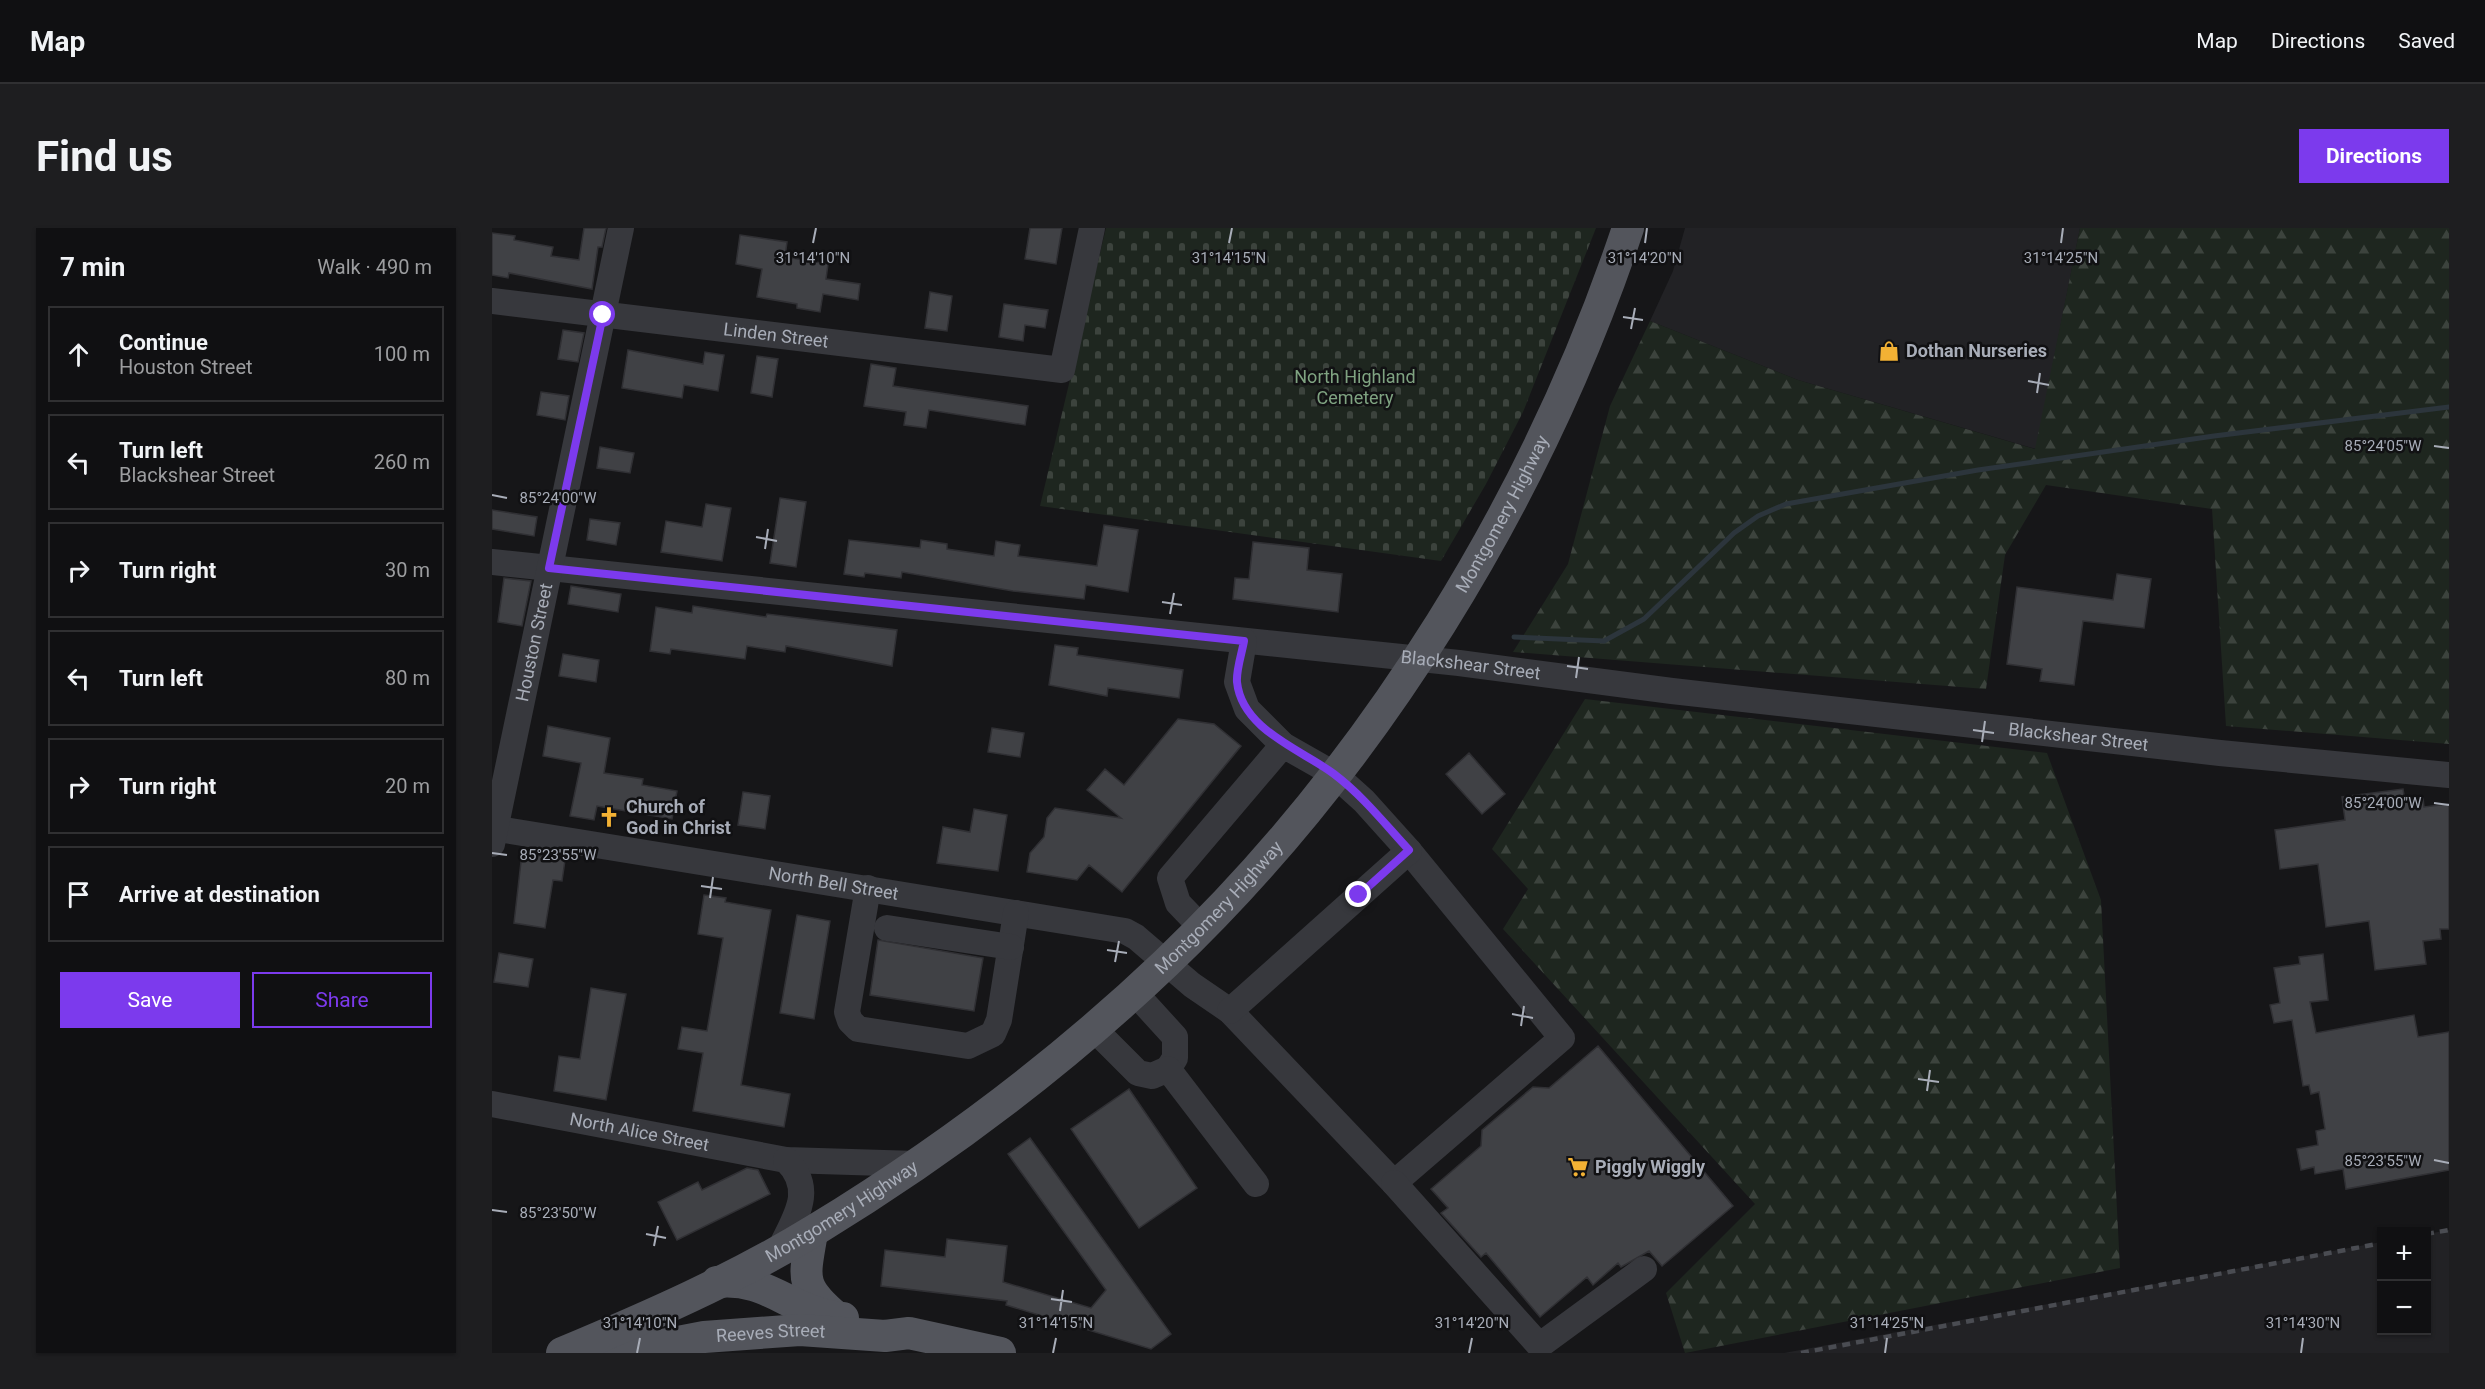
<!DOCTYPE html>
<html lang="en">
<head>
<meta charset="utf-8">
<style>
	body { margin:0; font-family:Roboto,sans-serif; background:#1e1e20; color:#f1f3f6 }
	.controls { position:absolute; right:18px; bottom:18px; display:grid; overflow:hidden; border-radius:0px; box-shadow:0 2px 4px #0004 }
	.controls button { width:54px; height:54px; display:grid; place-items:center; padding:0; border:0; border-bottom:2px solid #303032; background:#101012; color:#f1f3f6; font:30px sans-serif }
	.stop { position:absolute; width:18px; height:18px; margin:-14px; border:4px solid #7c3aed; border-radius:50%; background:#fff }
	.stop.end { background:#7c3aed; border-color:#fff; box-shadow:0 2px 6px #0008 }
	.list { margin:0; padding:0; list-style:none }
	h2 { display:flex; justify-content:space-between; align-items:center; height:78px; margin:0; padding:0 24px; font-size:26px }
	h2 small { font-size:20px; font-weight:400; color:#9c9d9f }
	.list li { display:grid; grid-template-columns:39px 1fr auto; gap:18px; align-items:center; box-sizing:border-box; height:96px; margin:0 12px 12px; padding:0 12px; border:2px solid #303032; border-radius:0px }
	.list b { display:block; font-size:22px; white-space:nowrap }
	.list p { margin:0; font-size:20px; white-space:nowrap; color:#9c9d9f }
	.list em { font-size:20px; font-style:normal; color:#9c9d9f }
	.actions { display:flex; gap:12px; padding:18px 24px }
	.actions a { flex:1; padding:14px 0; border:2px solid #7c3aed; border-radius:0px; text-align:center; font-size:21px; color:#7c3aed }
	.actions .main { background:#7c3aed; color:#fff }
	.icon { flex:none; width:33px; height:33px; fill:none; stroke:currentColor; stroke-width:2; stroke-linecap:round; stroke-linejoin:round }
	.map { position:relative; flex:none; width:1957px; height:1125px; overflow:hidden; border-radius:0px }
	header { display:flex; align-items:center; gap:36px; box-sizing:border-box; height:84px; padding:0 30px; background:#101012; border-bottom:2px solid #303032 }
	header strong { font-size:28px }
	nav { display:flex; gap:33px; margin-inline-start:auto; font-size:21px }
	.intro { display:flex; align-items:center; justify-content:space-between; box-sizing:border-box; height:144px; padding:0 36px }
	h1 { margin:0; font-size:42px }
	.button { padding:15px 27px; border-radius:0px; background:#7c3aed; color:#fff; font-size:21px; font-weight:700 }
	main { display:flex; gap:36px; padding:0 36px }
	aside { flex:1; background:#101012; border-radius:0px; box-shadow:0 2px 4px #0004 }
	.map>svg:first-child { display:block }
	.built { fill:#222225 }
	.forest { fill:url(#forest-firs) }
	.cemetery { fill:url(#cemetery-stones) }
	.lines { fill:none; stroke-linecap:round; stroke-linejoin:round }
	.stream { stroke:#2c353c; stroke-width:5 }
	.building { fill:#404145; stroke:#303034; stroke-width:1.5 }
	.minor { stroke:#37383d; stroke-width:26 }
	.major { stroke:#53555c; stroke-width:32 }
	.rail { stroke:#4a4c52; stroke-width:4.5; stroke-dasharray:8 6; stroke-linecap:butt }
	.route { stroke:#7c3aed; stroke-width:8 }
	.ticks { fill:none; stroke:#a8adb8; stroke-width:2 }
	.labels { text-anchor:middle; stroke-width:5; stroke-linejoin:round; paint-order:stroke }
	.street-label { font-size:18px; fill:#a8adb8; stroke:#111113 }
	.poi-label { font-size:18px; font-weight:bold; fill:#a8adb8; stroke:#111113; text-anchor:start }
	.park-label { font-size:18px; fill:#7fa381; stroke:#111113 }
	.ticks-label { font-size:15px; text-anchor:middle; fill:#a8adb8; stroke:#111113; stroke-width:5; stroke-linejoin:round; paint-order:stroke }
</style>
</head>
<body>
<header>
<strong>Map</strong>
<nav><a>Map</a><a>Directions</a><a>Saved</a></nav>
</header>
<div class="intro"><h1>Find us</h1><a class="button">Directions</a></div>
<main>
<aside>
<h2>7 min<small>Walk · 490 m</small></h2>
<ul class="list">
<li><svg class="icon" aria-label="ahead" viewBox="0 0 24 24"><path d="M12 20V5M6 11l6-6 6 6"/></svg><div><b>Continue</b><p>Houston Street</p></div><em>100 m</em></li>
<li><svg class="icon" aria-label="left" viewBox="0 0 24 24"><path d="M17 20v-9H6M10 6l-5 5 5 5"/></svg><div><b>Turn left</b><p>Blackshear Street</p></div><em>260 m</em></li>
<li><svg class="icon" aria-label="right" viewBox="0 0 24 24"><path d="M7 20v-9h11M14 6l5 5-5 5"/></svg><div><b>Turn right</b></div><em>30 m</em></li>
<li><svg class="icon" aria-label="left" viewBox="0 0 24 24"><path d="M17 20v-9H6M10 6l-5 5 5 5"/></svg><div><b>Turn left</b></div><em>80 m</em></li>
<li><svg class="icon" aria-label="right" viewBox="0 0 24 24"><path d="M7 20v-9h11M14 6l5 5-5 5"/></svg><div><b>Turn right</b></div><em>20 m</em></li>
<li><svg class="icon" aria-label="arrive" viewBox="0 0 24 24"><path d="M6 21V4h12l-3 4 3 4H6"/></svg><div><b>Arrive at destination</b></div></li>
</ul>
<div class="actions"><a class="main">Save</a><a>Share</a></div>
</aside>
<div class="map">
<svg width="1957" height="1125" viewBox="0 0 1957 1125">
	<defs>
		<pattern id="forest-firs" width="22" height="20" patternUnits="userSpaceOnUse" patternTransform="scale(1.5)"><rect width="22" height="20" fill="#1e261f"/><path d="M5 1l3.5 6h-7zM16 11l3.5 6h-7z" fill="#3c433d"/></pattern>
		<pattern id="cemetery-stones" width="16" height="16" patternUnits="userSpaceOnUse" patternTransform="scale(1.5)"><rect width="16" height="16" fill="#1e261f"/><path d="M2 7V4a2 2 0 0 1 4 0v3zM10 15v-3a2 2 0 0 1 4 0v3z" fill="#3c433d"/></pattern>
	</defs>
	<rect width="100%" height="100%" fill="#161618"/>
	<path class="built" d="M1193 0H1588L1544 221 1306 152 1158 93 1181 43Z
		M1957 1002V1125H1292L1889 1014 1890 1102H1934L1935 1006Z"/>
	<path class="forest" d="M1588 0H1957V516L1734 498 1720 281 1554 257 1513 327 1494 461 1021 424 1076 336 1118 178 1158 93 1306 152 1543 221Z
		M1093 471 1555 525 1609 672 1628 1040 1193 1125 1174 1065 1263 976 1011 701 1036 661 1000 621Z"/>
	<path class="cemetery" d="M614 0H1104L1031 184 994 256 949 333 548 278Z"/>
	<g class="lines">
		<path class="stream" d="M1022 409 1112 413 1152 391 1242 305 1266 288 1294 276 1486 242 1722 208 1957 179"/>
	</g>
	<path class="building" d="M92 0H114L110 19H106L100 61 17 45 16 50 0 47V5L23 8 22 12 61 19 59 28 87 32Z
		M538 0H570L564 36 533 31Z
		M248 7 295 14 293 29 336 36 334 51 368 56 366 72 331 66 328 84 305 80V76L265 69 270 41 244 36Z
		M438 64 460 68 455 103 433 100Z
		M512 76 556 82 553 100 533 97 531 113 507 109Z
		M71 102 92 105 86 134 66 131Z
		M136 122 211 136 213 124 232 127 226 163 192 157 190 170 130 160Z
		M265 128 286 131 280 169 259 165Z
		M379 136 404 140 401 158 536 178 533 197 437 182 434 200 412 197 414 184 372 178Z
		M49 164 77 168 73 192 45 187Z
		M108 219 142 225 138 245 105 240Z
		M288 270 314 274 304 339 278 335Z
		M214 276 239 280 230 333 169 324 174 293 210 299Z
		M0 282 45 289 42 308 0 301Z
		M98 291 128 295 124 317 95 312Z
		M612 297 646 302 636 364 594 357 592 371 521 363 410 344 409 350 373 345 372 349 352 346 357 312 428 320 429 312 455 316V321L502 328 504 313 528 317 526 328 605 338Z
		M761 314 817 320 815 342 850 346 846 384 741 371 743 350 757 351Z
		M1625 346 1659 351 1652 400 1591 393 1582 457 1548 453 1550 441 1515 436 1525 359 1621 372Z
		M12 350 39 353 30 398 6 394Z
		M79 358 129 366 126 384 76 376Z
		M201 378 274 389 275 386 405 402 400 438 294 418 293 424 255 418 253 431 179 421 178 426 158 423 164 379 200 385Z
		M563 417 586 420 585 427 691 442 687 470 616 460 615 468 557 457Z
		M71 426 107 432 104 454 67 448Z
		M686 491 722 496 749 518 630 664 597 637 585 652 535 644 538 625 552 609 555 590 563 580 629 590 595 562 613 541 632 557Z
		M56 498 118 510 112 545 151 551 150 557 185 563 180 591 105 578 102 592 78 588 89 535 51 528Z
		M500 500 532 505 528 529 496 524Z
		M977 525 1013 566 990 586 954 546Z
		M1911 561 1913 573 1931 570 1932 579 1957 576V701H1948L1949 711 1931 713 1934 736 1883 742 1877 693 1834 699 1826 636 1788 641 1783 602 1853 592 1850 569Z
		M251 564 278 568 273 601 246 597Z
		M482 581 515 587 506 643 445 635 451 599 478 604Z
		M30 625 73 632 70 653 61 652 53 700 22 695Z
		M212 667 234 670 233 674 279 682 249 857 298 866 292 899 201 883 211 825 186 821 190 799 215 803 231 710 206 706Z
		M305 687 338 693 322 791 288 785Z
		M386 712 491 730 482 783 378 767Z
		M7 725 41 731 36 759 2 754Z
		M1831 726 1836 772 1818 774 1824 805 1922 787 1926 809 1957 804V942L1854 961 1851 941 1823 946 1822 939 1809 942 1805 921 1826 917 1824 903 1833 901 1827 864 1819 866 1817 857 1811 858 1800 792 1782 795 1778 777 1788 775 1782 740 1808 736 1807 729Z
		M99 760 134 766 114 872 62 863 67 828 88 831Z
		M1106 818 1241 978 1170 1038 1157 1023 1129 1039 1126 1035 1101 1057 1095 1049 1048 1089 994 1025 989 1029 949 985 956 980 939 961 989 918 990 902 1041 859 1057 860Z
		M637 861 705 960 647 1000 579 901Z
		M538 910 679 1106 659 1121 514 1077 515 1073 389 1058 393 1022 453 1029 455 1011 515 1018 511 1054 599 1080 614 1062 516 926Z
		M255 940 266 942 278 966 185 1012 166 974 206 954 210 962Z"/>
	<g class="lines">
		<g class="minor">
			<path id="s1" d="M0 73 570 142 600 0"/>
			<path id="s2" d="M0 334 967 435 1180 463 1728 525 1957 547"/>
			<path d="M752 413 745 454 755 481 791 517"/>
			<path id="s3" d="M0 600 633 703 644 709 700 757 738 783 902 955 1070 810 917 623 872 573 842 546 791 517 678 650 686 675 709 699"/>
			<path id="s4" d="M0 616 129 0"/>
			<path d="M376 660 355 784 358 793 366 801 476 818 501 806 507 792 524 685"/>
			<path d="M395 700 519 719"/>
			<path d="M642 764 683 809V830L676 841"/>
			<path d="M738 783 917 623"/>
			<path d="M601 800 646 845 660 848 676 841 764 956"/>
			<path id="s5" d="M0 876 294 932 425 936"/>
			<path d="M902 955 1045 1115H1051L1152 1041"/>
			<path d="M288 1021C303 989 324 962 294 932"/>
		</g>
		<g class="major">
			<path d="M320 1004C313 1049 306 1057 344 1089"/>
			<path d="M225 1054C276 1048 302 1087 351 1090"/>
			<path id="s6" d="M96 1123 155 1120 212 1109 308 1102 393 1108 417 1105 508 1125"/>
			<path id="s7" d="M70 1125C156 1089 243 1051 323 1002 449 925 567 837 674 735 882 537 1045 272 1136 0"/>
		</g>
		<path class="rail" d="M1934 1006 1957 1002
			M1309 1125 1890 1015"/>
	</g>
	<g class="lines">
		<path class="route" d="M111 87 57 340 752 413C750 425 744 442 745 454 750 502 810 522 842 546 871 568 893 596 917 622L867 667"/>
	</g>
	<path class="ticks" d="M321 15 324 0M737 15 740 0M1153 15 1155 0M1569 15 1571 0M1131 89 1151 92M1139 101 1143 80M1536 153 1557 157M1545 165 1548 145M1942 218 1957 220M0 267 15 270M264 309 285 313M273 321 276 301M670 374 690 377M678 386 682 365M1075 438 1096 441M1084 450 1087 429M1481 502 1502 505M1490 514 1493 493M1942 575 1957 577M0 625 15 627M209 658 230 661M218 670 221 649M615 722 635 725M623 734 627 713M1020 786 1041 790M1029 798 1032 778M1426 851 1447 854M1435 863 1438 842M1942 932 1957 935M0 982 15 984M154 1006 174 1010M162 1018 166 998M559 1071 580 1074M568 1083 571 1062M145 1125 148 1110M561 1125 564 1110M977 1125 980 1110M1393 1125 1395 1110M1809 1125 1811 1110"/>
	<defs>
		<g id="shop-bare" transform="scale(1.62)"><path d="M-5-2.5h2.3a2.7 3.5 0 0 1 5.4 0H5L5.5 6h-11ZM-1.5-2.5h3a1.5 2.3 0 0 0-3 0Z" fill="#f2b134" stroke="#111113" stroke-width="2.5" paint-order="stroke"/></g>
		<g id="church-bare" transform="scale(1.62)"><path d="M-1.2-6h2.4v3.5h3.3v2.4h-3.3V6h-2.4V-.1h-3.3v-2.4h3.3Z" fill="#f2b134" stroke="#111113" stroke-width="2.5" paint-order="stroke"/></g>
		<g id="supermarket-bare" transform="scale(1.62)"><path d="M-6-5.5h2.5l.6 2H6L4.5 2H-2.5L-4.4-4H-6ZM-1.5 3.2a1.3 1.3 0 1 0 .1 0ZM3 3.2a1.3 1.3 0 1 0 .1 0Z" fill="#f2b134" stroke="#111113" stroke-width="2.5" paint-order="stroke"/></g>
	</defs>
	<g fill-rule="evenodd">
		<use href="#shop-bare" x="1397" y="123"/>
		<use href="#church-bare" x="117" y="589"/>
		<use href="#supermarket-bare" x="1086" y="939"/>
	</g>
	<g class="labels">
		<g class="street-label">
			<text dy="6" stroke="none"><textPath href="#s1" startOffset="286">Linden Street</textPath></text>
			<text dy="6" stroke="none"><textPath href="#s7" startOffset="1287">Montgomery Highway</textPath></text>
			<text dy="6" stroke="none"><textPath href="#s4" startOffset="206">Houston Street</textPath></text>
			<text dy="6" stroke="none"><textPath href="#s2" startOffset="984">Blackshear Street</textPath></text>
			<text dy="6" stroke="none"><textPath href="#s2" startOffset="1596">Blackshear Street</textPath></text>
			<text dy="6" stroke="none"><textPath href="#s3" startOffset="346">North Bell Street</textPath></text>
			<text dy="6" stroke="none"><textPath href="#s7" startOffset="800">Montgomery Highway</textPath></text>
			<text dy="6" stroke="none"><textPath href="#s5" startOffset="150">North Alice Street</textPath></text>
			<text dy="6" stroke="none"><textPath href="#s7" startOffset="314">Montgomery Highway</textPath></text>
			<text dy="6" stroke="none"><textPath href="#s6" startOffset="184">Reeves Street</textPath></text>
		</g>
		<g class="poi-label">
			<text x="1414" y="129">Dothan Nurseries</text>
			<text x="134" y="585">Church of<tspan x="134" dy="21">God in Christ</tspan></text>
			<text x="1103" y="945">Piggly Wiggly</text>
		</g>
		<g class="park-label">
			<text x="863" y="155">North Highland<tspan x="863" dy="21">Cemetery</tspan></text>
		</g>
	</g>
	<g class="ticks-label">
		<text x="321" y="35">31°14'10"N</text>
		<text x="737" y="35">31°14'15"N</text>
		<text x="1153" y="35">31°14'20"N</text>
		<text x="1569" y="35">31°14'25"N</text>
		<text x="1891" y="223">85°24'05"W</text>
		<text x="66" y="275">85°24'00"W</text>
		<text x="1891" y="580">85°24'00"W</text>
		<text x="66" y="632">85°23'55"W</text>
		<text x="1891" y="938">85°23'55"W</text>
		<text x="66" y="990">85°23'50"W</text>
		<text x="148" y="1100">31°14'10"N</text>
		<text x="564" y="1100">31°14'15"N</text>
		<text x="980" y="1100">31°14'20"N</text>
		<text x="1395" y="1100">31°14'25"N</text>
		<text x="1811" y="1100">31°14'30"N</text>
	</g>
</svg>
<div class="controls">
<button>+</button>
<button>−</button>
</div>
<div class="stop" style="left:111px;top:87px"></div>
<div class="stop end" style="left:867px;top:667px"></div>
</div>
</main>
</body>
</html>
